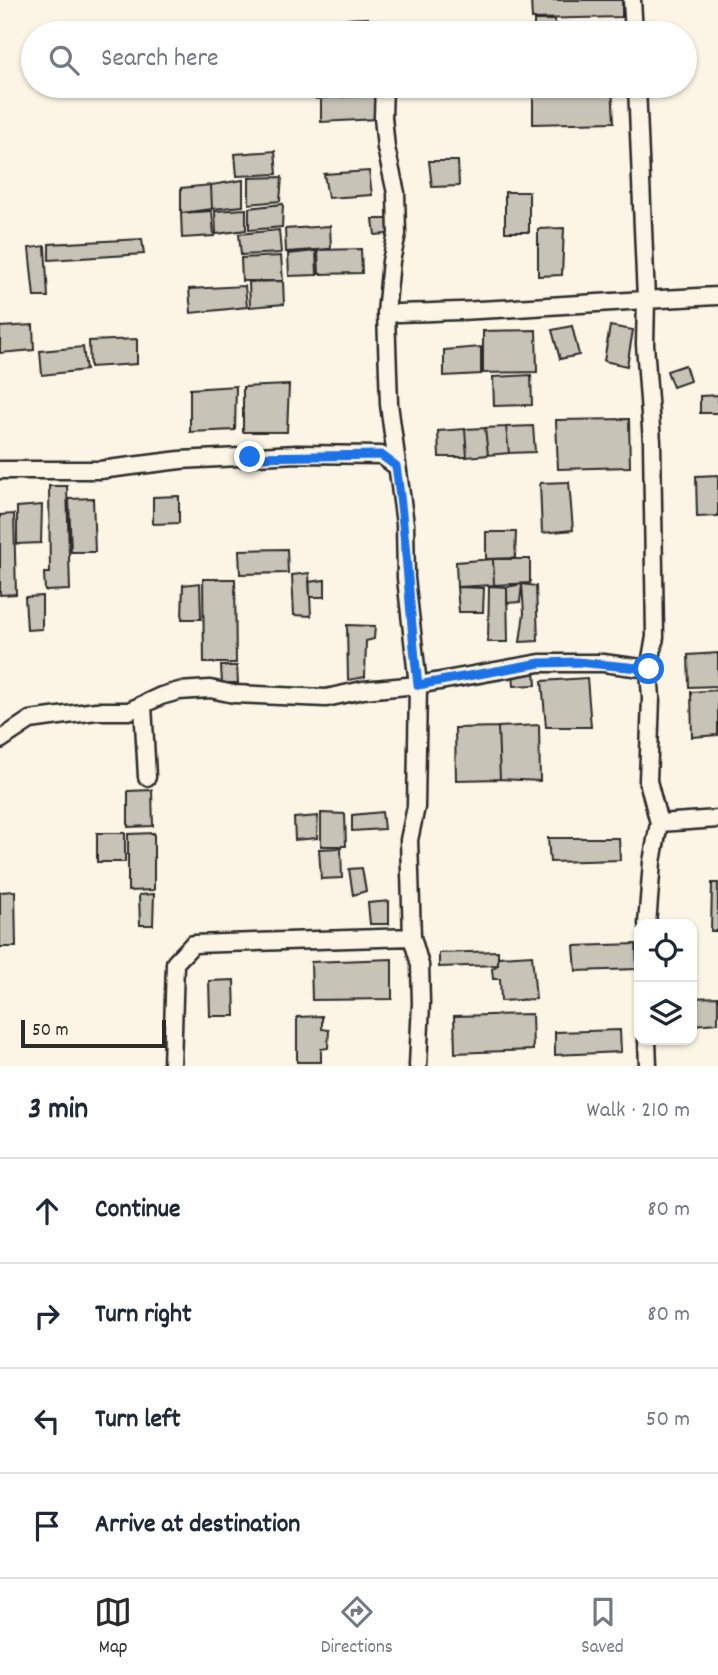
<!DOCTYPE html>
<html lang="en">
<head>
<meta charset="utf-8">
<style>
	body { margin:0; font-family:Dekko,sans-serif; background:#f2f2f3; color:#1f2937 }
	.controls { position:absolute; right:21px; bottom:21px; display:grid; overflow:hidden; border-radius:14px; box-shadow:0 2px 5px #0004 }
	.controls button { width:63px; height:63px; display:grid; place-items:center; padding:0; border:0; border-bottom:2px solid #e0e1e3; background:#fff; color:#1f2937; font:35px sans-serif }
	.scale { position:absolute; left:21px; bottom:18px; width:145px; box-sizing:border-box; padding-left:7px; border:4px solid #2b2b2b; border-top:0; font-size:19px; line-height:24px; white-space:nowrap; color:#2b2b2b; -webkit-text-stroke:5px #fcf5e5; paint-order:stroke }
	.stop { position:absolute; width:21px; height:21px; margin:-16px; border:5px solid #1a73e8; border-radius:50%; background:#fff }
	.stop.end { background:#1a73e8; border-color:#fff; box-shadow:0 2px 7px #0008 }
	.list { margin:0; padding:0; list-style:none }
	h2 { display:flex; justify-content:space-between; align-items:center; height:91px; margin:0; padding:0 28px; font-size:30px }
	h2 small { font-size:23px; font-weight:400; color:#747a83 }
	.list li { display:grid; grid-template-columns:46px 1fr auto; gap:21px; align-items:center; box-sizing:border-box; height:105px; padding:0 28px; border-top:2px solid #e0e1e3 }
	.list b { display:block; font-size:26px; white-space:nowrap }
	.list em { font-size:23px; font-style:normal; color:#747a83 }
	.icon { flex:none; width:38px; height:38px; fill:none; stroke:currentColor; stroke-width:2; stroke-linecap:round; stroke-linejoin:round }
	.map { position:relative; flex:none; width:718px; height:1066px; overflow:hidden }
	.search { position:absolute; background:#fff; box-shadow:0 2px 5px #0004; left:21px; right:21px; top:21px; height:77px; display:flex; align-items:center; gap:18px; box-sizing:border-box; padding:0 24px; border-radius:38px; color:#747a83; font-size:26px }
	.sheet { height:511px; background:#fff }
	nav { display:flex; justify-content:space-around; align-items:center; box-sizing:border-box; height:98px; border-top:2px solid #e0e1e3; background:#fff; font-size:19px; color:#747a83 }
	nav a { display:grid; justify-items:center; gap:4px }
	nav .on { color:#2b2b2b }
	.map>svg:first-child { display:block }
	.building { fill:#c8c3b7; stroke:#2b2b2b; stroke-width:2 }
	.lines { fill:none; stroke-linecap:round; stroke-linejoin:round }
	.street-casing { stroke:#2b2b2b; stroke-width:21 }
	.street { stroke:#fcf5e5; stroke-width:16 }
	.route { stroke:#1a73e8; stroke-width:9 }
</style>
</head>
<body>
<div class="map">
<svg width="718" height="1066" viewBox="0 0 718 1066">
	<rect width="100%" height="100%" fill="#fcf5e5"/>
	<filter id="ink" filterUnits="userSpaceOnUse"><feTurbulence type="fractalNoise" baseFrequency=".0143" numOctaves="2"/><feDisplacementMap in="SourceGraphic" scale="14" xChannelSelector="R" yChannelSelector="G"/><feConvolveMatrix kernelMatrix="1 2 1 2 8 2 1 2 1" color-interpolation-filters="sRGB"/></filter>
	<g filter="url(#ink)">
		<path class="building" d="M531 0H622V17L532 19Z
			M368 18 369 33H342L341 19Z
			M534 20H555L556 33H534Z
			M334 22 335 33H292L291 24Z
			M314 86H356V95L316 99Z
			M533 86H612L614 122 533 124Z
			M377 95V119L321 122V98Z
			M275 151 277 174 237 176 235 154Z
			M429 161H458L459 186 432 187Z
			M369 171 372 195 328 198 324 174Z
			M282 177 280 201 249 204V178Z
			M243 180V206L212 209 211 185Z
			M211 185 212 209 181 213V188Z
			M505 192H529V232H505Z
			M283 204 282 227 249 230V208Z
			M246 209V230L216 234 215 211Z
			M212 211 214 236 182 238 181 213Z
			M373 219H396L397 233 375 235Z
			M330 226 331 249 286 252 285 229Z
			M564 228 562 275 538 276V229Z
			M279 230 281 253 241 255 239 234Z
			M142 239 144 254 49 260V244Z
			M45 246 48 297H34L29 248Z
			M361 249 362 273 319 274 318 250Z
			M316 251 317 275 289 276 288 254Z
			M281 256 283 281H242L241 258Z
			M283 281 284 304 250 307 249 282Z
			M245 286 247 307 191 313 189 289Z
			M33 325 34 350 0 353V327Z
			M572 326 579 355 560 359 552 330Z
			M610 326 633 330 627 366 604 361Z
			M536 330 537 372 483 373V331Z
			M137 339V364L90 367 89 341Z
			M83 347 86 370 42 375 40 351Z
			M481 347V374L444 376V350Z
			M685 365 690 381 673 387 667 371Z
			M531 375 532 405 494 406 493 377Z
			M289 385 287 432H243V387Z
			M236 386 235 430 190 432V389Z
			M718 395V413H700V396Z
			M629 419 630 467 558 469 556 420Z
			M533 426 535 452 509 453 506 427Z
			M506 427 509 453 488 455 485 428Z
			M485 428 488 455 467 457 465 429Z
			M465 429 467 457H439L438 431Z
			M718 475V516L697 517 696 476Z
			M569 482 573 530 542 533 540 483Z
			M49 486H67L70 590 45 591 44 573H50Z
			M179 496V523L153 524V497Z
			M93 498 95 552H71L69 499Z
			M42 505 41 543 17 544V507Z
			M14 514 16 594 0 595V515Z
			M486 532H516L515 558 486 559Z
			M287 549 288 573 240 574 239 550Z
			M493 559 494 585 457 587 456 562Z
			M493 559H530V583L494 585Z
			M309 573 311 616 294 615 292 575Z
			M203 579H235L236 663H204Z
			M325 580V597H310L309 582Z
			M200 583 201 619H182L183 585Z
			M522 584 520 602 507 603V587Z
			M522 584 536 586 538 641 520 642 524 613Z
			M489 586 507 587 508 642H488Z
			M457 587 484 588 483 612H459Z
			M42 596V629L27 630 25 597Z
			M347 625 375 626 374 639 366 641 365 677 348 680Z
			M718 653V686L689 687 688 655Z
			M221 666H237L238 683H222Z
			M535 670 536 685 514 686 513 671Z
			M587 678 591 727H546L542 681Z
			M718 690V735L692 737 691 692Z
			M539 725 540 781 500 779 498 727Z
			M498 727 500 779 456 780 455 728Z
			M152 790 153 826 128 827V791Z
			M382 812 384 829 352 831V815Z
			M321 813 345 814 346 846H321Z
			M318 816 317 838 295 840 294 818Z
			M97 833H125V862H97Z
			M154 833V890L128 891V834Z
			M548 838H619L620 860 550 862Z
			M341 848 342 878 321 879 319 849Z
			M362 868 366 891 353 895 349 869Z
			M712 883H718V931H711Z
			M15 891 16 947H0V892Z
			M154 894 153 925H140L139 895Z
			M389 901V924H370L368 903Z
			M636 944 637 969 576 971 574 946Z
			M498 951V965L439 967V953Z
			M532 955 536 999 501 1001 500 979H493L492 969 498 965V957Z
			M392 959V999L312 1000 311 962Z
			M234 980 235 1016H210L209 981Z
			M718 997V1023L692 1025V998Z
			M532 1014 533 1050 455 1053 454 1016Z
			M322 1016V1029L329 1030 328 1048 321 1049V1062H297V1017Z
			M620 1030 621 1052 555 1055V1032Z"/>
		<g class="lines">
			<g class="street-casing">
				<path id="street" d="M632 0 634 33
					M384 86 383 117 386 148 396 193 397 234 391 261 386 313 389 404 405 524 406 578 418 685 416 807 409 840 412 937 420 965 421 1003 418 1066
					M637 86 646 299 645 344 652 442 655 637 649 669 651 698 648 781 659 823 652 862 647 924
					M386 313C497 312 607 301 718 296
					M0 470H100L180 460 297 454 381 455 396 466
					M143 705 147 777
					M0 740 30 720 96 711H129L161 696 179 691 210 689 234 694 326 698 363 690 418 685 540 663H603L649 669
					M659 823 718 819
					M647 1040 648 1066
					M172 1066 175 963 193 944 412 937"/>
			</g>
			<use href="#street" class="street"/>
		</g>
	</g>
	<g class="lines" filter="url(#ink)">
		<path class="route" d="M250 457 381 455 396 466C407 538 409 612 418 685L540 663 577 662 649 669"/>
	</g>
</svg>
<div class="controls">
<button><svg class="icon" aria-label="locate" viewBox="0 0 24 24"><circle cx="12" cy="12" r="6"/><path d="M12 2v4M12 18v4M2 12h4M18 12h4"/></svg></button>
<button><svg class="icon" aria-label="layers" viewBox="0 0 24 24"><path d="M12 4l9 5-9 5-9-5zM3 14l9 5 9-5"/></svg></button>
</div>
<div class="scale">50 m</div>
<div class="stop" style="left:649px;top:669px"></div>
<div class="stop end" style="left:250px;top:457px"></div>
<div class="search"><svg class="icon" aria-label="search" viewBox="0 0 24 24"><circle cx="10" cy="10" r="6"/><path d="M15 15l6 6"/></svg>Search here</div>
</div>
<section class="sheet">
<h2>3 min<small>Walk · 210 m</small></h2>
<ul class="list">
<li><svg class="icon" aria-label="ahead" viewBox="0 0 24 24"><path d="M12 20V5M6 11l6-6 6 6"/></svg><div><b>Continue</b></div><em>80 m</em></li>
<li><svg class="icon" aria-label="right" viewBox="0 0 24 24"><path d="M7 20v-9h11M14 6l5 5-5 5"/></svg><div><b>Turn right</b></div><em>80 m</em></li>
<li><svg class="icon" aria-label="left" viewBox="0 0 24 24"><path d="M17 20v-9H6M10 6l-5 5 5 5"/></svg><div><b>Turn left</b></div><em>50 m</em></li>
<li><svg class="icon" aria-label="arrive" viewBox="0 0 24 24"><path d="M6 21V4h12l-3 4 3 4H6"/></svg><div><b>Arrive at destination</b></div></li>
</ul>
</section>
<nav>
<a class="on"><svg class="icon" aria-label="map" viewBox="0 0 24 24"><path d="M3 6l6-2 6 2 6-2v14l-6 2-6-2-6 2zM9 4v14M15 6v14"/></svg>Map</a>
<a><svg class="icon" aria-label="directions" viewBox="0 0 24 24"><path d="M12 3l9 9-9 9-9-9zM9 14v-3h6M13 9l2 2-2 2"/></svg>Directions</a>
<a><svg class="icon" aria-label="saved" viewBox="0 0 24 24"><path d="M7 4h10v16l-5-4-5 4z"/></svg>Saved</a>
</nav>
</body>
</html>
